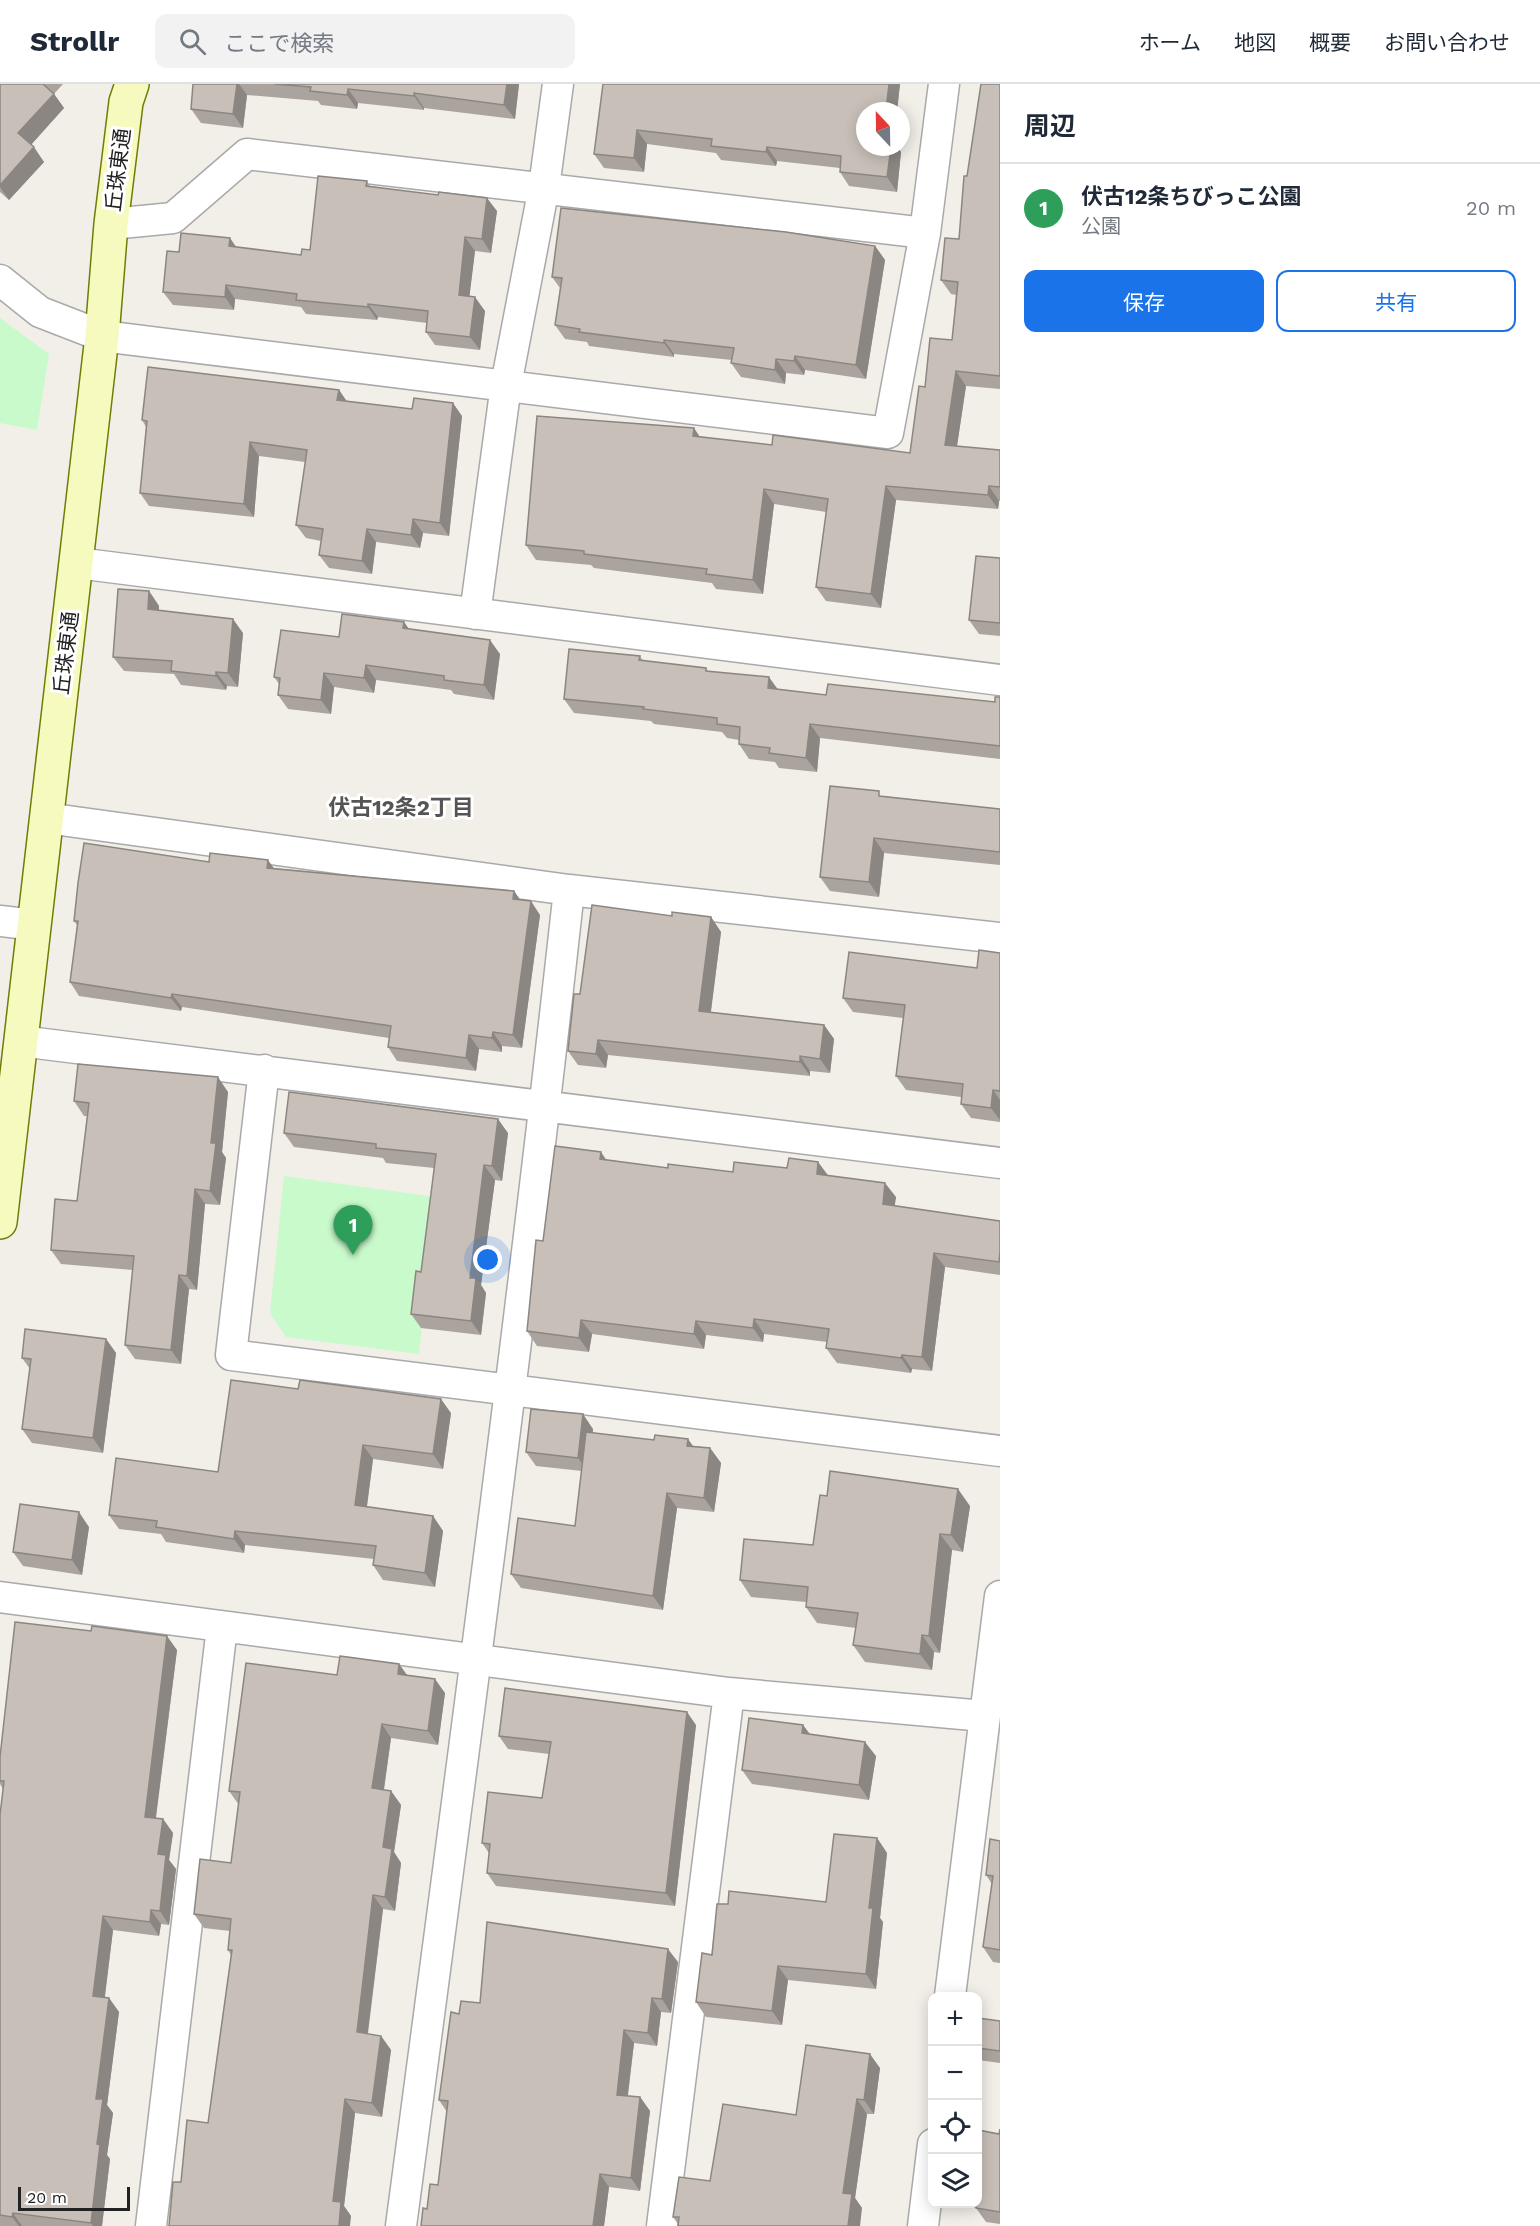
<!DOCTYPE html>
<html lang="ja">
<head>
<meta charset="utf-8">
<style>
	body { margin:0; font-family:"Work Sans","Noto Sans JP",sans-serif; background:#f2f2f3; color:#1f2937 }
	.controls { position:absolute; right:18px; bottom:18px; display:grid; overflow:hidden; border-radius:12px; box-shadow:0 3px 15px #0003 }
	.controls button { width:54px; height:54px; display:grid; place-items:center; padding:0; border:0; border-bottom:2px solid #e0e1e3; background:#fff; color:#1f2937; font:30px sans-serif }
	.compass { position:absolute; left:856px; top:18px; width:54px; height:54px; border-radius:50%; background:#fff; box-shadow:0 3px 15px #0003; rotate:338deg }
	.scale { position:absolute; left:18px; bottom:15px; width:112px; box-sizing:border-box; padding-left:6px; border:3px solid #222; border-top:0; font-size:16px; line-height:21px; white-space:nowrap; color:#222; -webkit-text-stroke:4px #fff; paint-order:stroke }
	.you { position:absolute; left:488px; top:1176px; width:21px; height:21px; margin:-15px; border:4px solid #fff; border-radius:50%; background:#1a73e8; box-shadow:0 0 0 9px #1a73e833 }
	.badge { display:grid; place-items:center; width:39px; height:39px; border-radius:50%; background:#1a73e8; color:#fff; font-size:20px; font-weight:700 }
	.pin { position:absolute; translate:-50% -50px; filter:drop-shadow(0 2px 3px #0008) }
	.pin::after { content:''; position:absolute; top:32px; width:21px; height:18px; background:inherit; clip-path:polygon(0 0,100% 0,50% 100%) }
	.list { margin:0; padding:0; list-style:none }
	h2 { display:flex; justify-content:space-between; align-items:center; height:78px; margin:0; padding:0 24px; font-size:26px }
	h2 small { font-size:20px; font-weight:400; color:#747a83 }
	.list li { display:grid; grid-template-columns:39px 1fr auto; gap:18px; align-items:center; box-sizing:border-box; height:90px; padding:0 24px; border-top:2px solid #e0e1e3 }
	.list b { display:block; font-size:22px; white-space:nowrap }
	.list p { margin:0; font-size:20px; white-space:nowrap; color:#747a83 }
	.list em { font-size:20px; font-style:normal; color:#747a83 }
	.actions { display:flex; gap:12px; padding:18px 24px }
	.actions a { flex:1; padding:14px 0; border:2px solid #1a73e8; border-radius:12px; text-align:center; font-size:21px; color:#1a73e8 }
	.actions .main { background:#1a73e8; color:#fff }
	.icon { flex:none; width:33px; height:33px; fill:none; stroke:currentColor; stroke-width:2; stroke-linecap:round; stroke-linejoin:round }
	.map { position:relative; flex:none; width:1000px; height:2142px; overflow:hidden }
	header { display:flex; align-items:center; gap:36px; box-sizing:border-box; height:84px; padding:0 30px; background:#fff; border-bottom:2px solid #e0e1e3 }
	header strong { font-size:28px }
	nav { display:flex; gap:33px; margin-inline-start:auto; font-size:21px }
	.search { width:420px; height:54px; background:#f2f2f3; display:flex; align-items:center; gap:15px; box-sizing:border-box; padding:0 21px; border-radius:12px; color:#747a83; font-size:22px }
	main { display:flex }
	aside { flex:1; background:#fff }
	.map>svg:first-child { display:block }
	.park { fill:#c8facc }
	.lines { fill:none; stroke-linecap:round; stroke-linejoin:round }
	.street-casing { stroke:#a9a9a9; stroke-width:33 }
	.secondary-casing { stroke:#707d05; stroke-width:36 }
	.street { stroke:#fff; stroke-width:30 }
	.secondary { stroke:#f7fabf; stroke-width:33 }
	.wall { fill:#aba49e }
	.shaded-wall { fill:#8b8681 }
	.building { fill:#c7bfb8; stroke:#8b8681; stroke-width:1.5 }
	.labels { text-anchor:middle; stroke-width:6; stroke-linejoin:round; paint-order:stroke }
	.street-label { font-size:21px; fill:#222; stroke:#fff }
	.neighbourhood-label { font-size:22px; font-weight:bold; fill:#555; stroke:#fff }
</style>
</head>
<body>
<header>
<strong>Strollr</strong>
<div class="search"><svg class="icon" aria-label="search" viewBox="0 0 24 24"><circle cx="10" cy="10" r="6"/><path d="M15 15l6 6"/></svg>ここで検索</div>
<nav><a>ホーム</a><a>地図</a><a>概要</a><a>お問い合わせ</a></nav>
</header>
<main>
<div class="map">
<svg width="1000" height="2142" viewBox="0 0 1000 2142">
	<rect width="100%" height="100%" fill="#f2efe9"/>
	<path class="park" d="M0 234 49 270 37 346 0 339Z
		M284 1092 436 1113 419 1270 286 1253 270 1229Z"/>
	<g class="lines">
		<g class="street-casing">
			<path id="street" d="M111 140 173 134 247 70 925 149
				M0 196 40 228 102 252 888 349 925 149 944 0
				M77 479 1000 596
				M475 530 506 301 544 103 558 0
				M46 734 569 806 1000 854
				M0 837 35 841
				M20 957 1000 1079
				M264 986 231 1271 1000 1367
				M0 1513 729 1609 984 1632
				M950 1912 1000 1512
				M151 2142 222 1543
				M401 2142C460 1697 520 1252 569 806
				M662 2142 729 1609
				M923 2142 933 2060"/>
		</g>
		<g class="secondary-casing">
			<path id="secondary" d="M0 1138 102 252 111 140 126 18 132 0"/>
		</g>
		<use href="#street" class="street"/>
		<use href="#secondary" class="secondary"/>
	</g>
	<path class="wall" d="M0 0H63L54 10 64 24 31 61 44 78 9 116 0 108Z
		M193 0H519L515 35 424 24V26L358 19 357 25 321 21 318 17 247 11 243 44 201 39 191 25Z
		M603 0H900L897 27H865L901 68 897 108 849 102 840 88V84L777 77 776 82 721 76 716 69 647 60 644 88 604 84 594 70Z
		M1000 0V305L966 302 957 362 1000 366V417H999L998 425 896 416 881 524 826 517 816 503 826 428 774 420 763 510 716 505 712 499 594 484 591 481 536 476 526 461 700 353 772 361 910 369 925 303 952 256 956 211 951 210 941 196 959 155 967 92Z
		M367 97 370 103 497 127 491 169 475 167 469 212 485 227 480 266 435 261 426 248 427 239 378 233 377 236 306 230 301 223 235 215 234 226 173 221 163 208 179 168 236 163 301 171 310 166Z
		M875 162 885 176 866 295 805 286 804 291 786 289 785 300 741 293 731 279 732 276 674 270V273L589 262 587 258 565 255 555 241 560 204 552 193Z
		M339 306 347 318 462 332 449 452 423 449 420 464 376 458 372 490 329 484 319 471 321 457 306 454 296 441 305 378 259 372 254 433 149 422 140 409 146 343 142 336Z
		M1000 474V552L979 550 969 536Z
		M149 507 159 522V526L243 549 238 603 227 602 226 606 181 601 174 590 124 587 113 573Z
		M404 538 409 545 500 570 494 616 454 610 451 606 376 596 374 609 334 603 331 630 288 625 278 611 279 600 274 593 339 553Z
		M640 572 643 577 706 584 708 587 778 605 826 611 995 618 1000 613V675L820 654 817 688 779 684 775 678 749 675 739 660V656L727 654 722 648 654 640 651 637 574 629 564 615Z
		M883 712 1000 725V781L884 769 879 813 830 807 820 793Z
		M209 778 514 807 520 816 540 831 522 964 502 962V968L479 965 476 987 397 977 388 963 389 954 182 923 181 927 79 912 70 898 77 841 74 837Z
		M672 832 711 833 721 848 711 928 824 941 834 955 830 989 810 987V992L608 971 606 984 578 981 568 967 580 910Z
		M1000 869V1038L971 1034 961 1020V1013L906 1006 896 992 903 934 853 928 843 914 977 884Z
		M228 1008 222 1068 226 1074 220 1121 205 1120 197 1206 189 1205 181 1280 135 1275 125 1261 133 1186 61 1180 51 1166 77 1117 87 1032H84L74 1017Z
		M284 1049H508L502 1097 495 1096 481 1201 486 1209 481 1251 421 1244 411 1230 421 1188 434 1084 386 1079 383 1074 294 1063Z
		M607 1076 668 1084 733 1088 787 1084 818 1078 828 1091 896 1113 894 1122 1000 1137V1191L945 1183 932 1287 912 1285 911 1289 837 1279 826 1264 827 1258 764 1250 763 1258 706 1251 704 1265 592 1250 589 1268 537 1262 527 1247 543 1157Z
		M106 1255 116 1269 103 1369 32 1359 22 1345 30 1285 22 1274Z
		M451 1329 443 1385 373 1375 367 1423 433 1432 443 1447 435 1503 383 1496 373 1481 374 1475 245 1461 244 1469 166 1458 161 1450 119 1445 109 1431 218 1388Z
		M593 1345V1349L710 1364 721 1379 714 1428 677 1424 663 1526 521 1504 511 1490 575 1442 582 1387 536 1382 526 1368Z
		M970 1422 963 1468 952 1466 940 1569 934 1568 932 1586 865 1578 853 1561 856 1544 817 1539 806 1523V1518L751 1513 740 1496 813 1461Z
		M89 1443 82 1491 23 1482 13 1468Z
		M177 1566 156 1734 163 1735 173 1749 169 1776 176 1785 169 1841 161 1840 159 1852 113 1846 105 1913 109 1914 119 1928 107 2021 113 2029 107 2071 110 2075 102 2142H0V1732L3 1705 0 1700V1673Z
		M399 1580 407 1591 445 1609 438 1661 391 1654 384 1706 391 1707 401 1721 394 1768 401 1779 395 1827 383 1825 368 1950 381 1952 391 1966 382 2033 355 2029 344 2122 351 2132 181 2098 208 2039 231 1871 228 1866 230 1847 204 1844 194 1830 231 1779 239 1721 229 1707 337 1591Z
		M696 1641 675 1822 496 1802 487 1789 489 1769 482 1759 542 1714 549 1670 508 1665 499 1652Z
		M803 1641 810 1650 876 1672 869 1716 752 1700 742 1686Z
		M877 1754 887 1769 880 1834 883 1838 876 1905 788 1896 782 1941 706 1933 696 1918 712 1871 728 1820 826 1818Z
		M1000 1757V1879L993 1878 983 1863 992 1800 986 1791Z
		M678 1878 671 1929 661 1928 657 1962 634 1959 628 2012 640 2013 650 2027 640 2107 609 2103 604 2142H421L427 2125 438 2101 447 2028 439 2016 459 1930 480 1919Z
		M978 1934 1000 1937V1979L978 1976Z
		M880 1984 874 2030H867L855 2114 862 2124 678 2140 673 2133 710 2097 796 2031Z
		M1000 2045V2140L986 2138 976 2124 957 2121 956 2120H978V2046L999 2050Z"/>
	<path class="shaded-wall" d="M237 0H239L247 11 243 44 233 30Z
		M507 0H519L515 35 504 21Z
		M889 0H900L897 27H886Z
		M348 5 358 19 357 25 347 11Z
		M414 9 424 24V26L414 12Z
		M54 10 64 24 28 64 18 49Z
		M637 46 647 60 644 88 634 74Z
		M34 63 44 78 9 116 0 103V101Z
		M767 63 777 77 776 82 766 68Z
		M890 63H898L901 68 897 108 887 93Z
		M487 114 497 127 491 169 482 155Z
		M465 153 475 167 468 225 459 211Z
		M230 154 239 167 229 162Z
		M875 162 885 176 866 295 856 281Z
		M226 201 235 215 234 226 225 213Z
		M475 213 485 227 480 266 470 253Z
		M368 220 378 233 377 236 368 223Z
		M664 256 674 270V273L664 259Z
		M795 272 805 286 804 291 794 277Z
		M776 275 786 289 785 300 775 286Z
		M956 287 966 302 955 375 945 361Z
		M339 306 348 319 337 316Z
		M453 319 462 332 449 452 440 439Z
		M694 344 704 359 693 352Z
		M250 358 259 372 254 433 244 420Z
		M886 402 896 416 881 524 871 510Z
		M989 402 999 417 998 425 988 411Z
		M764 405 774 420 763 510 753 496Z
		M413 435 423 449 420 464 411 451Z
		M367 445 376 458 372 490 362 477Z
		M149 507 159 522 158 539 148 525Z
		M233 535 243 549 238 603 228 589Z
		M404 538 414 553 403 544Z
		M490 556 500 570 494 616 484 601Z
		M366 581 376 596 374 609 364 594Z
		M216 588 227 602 226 606 216 592Z
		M324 589 334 603 331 630 321 616Z
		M769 593 779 607 768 604Z
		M810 640 820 654 817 688 806 674Z
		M874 754 884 769 879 813 869 798Z
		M268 776 278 790 267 784Z
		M514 807 524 821 513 815Z
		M531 817 540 831 522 964 513 951Z
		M711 833 721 848 709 941 699 927Z
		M172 910 182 923 181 927 171 914Z
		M824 941 834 955 830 989 820 975Z
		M493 948 502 962V968L492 954Z
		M469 951 479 965 476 987 466 974Z
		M598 956 608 971 606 984 596 970Z
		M800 972 810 987V992L800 978Z
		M218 993 228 1008 222 1068 226 1074 220 1121 210 1107 211 1059Z
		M993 1006 1000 1016V1036L991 1024Z
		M498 1035 508 1049 502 1097 492 1082Z
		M601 1068 611 1083 600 1075Z
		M818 1078 828 1092 817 1090Z
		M484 1081 495 1096 481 1201 486 1209 481 1251 471 1237 470 1194Z
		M885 1099 896 1113 893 1135 883 1120Z
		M195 1105 205 1120 197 1206 187 1192Z
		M934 1169 945 1183 932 1287 922 1273Z
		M179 1191 189 1205 181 1280 171 1266Z
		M754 1235 764 1250 763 1258 753 1244Z
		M581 1236 592 1250 589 1268 579 1254Z
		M696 1237 706 1251 704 1265 694 1250Z
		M106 1255 116 1269 103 1369 93 1354Z
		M902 1271 912 1285 911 1289 901 1274Z
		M441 1315 451 1329 443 1385 433 1370Z
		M583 1330 593 1345 588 1388 578 1374Z
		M688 1355 698 1369 687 1362Z
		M363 1361 373 1375 365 1436 355 1421Z
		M710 1364 721 1379 714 1428 704 1414Z
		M958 1405 970 1422 963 1468 951 1451Z
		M667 1409 677 1424 663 1526 653 1512Z
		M79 1428 89 1443 82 1491 72 1476Z
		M433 1432 443 1447 435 1503 425 1489Z
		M235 1447 245 1461 244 1469 234 1455Z
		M940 1450 952 1466 940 1569 929 1552Z
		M922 1551 934 1568 932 1586 920 1570Z
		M167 1552 177 1566 154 1747 145 1733Z
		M399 1580 409 1594 398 1590Z
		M435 1595 445 1609 438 1661 428 1647Z
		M687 1628 696 1641 675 1822 666 1809Z
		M382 1640 391 1654 382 1718 372 1704Z
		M803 1641 813 1655 802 1649Z
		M865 1658 876 1672 869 1716 859 1701Z
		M391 1707 401 1721 394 1768 401 1779 395 1827 385 1813 383 1763Z
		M163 1735 173 1749 169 1776 176 1785 169 1841 160 1827 158 1770Z
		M877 1754 887 1769 880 1834 883 1838 876 1905 866 1890 869 1824Z
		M373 1811 383 1825 366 1962 357 1948Z
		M151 1826 161 1840 159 1852 150 1838Z
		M103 1832 113 1846 103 1926 93 1912Z
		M668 1865 678 1878 671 1929 662 1915Z
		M778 1882 788 1896 782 1941 772 1927Z
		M109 1914 119 1928 107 2021 113 2029 107 2071 110 2075 102 2142H93L91 2139 97 2060 96 2015Z
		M652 1914 661 1928 657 1962 648 1949Z
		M624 1946 634 1959 626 2024 617 2011Z
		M381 1952 391 1966 382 2033 372 2019Z
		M870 1970 880 1984 874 2030 864 2016Z
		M640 2013 650 2027 640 2107 631 2094Z
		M345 2015 355 2029 344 2122 351 2132 350 2142H339L333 2117Z
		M857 2015 867 2030 855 2114 862 2124 860 2142H848L843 2109Z
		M600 2090 609 2103 604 2142H593Z
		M13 2129 22 2142H19L12 2133Z"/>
	<path class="building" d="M0 0H43L54 10 18 49 34 63 0 101Z
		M193 0H237L233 30 191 25Z
		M274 0H507L504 21 414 9V12L348 5 347 11 310 7 311 3Z
		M603 0H889L886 27H865V63H891L887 93 840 88 841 72 767 63 766 68 711 62 712 55 637 46 634 74 594 70Z
		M981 0H1000V292L956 287 945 361 1000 366V403L989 402 988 411 886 402 871 510 816 503 828 415 764 405 753 496 706 490 707 485 584 470V467L526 461 537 332 694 344 693 352 772 361 773 351 910 369 919 302 925 303 930 254 952 256 958 198 941 196 945 154 959 155 964 92H967Z
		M318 92 367 97 366 102 438 111 439 108 487 114 482 155 465 153 459 211 475 213 470 253 426 248 428 227 368 220V223L296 216 297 210 226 201 225 213 163 208 167 167 179 168 181 149 230 154 229 162 301 171 302 165 310 166Z
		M561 124 786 148 875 162 856 281 795 272 794 277 776 275 775 286 731 279 734 264 664 256V259L579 248 580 245 555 241 562 194 552 193Z
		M148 283 339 306 337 316 412 325 414 314 453 319 440 439 413 435 411 451 367 445 362 477 319 471 323 445 296 441 307 366 250 358 244 420 140 409 147 337 142 336Z
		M976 472 1000 474V539L969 536Z
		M118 505 149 507 148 525 233 535 228 589 216 588V592L171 587 172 577 113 573Z
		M342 530 404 538 403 544 490 556 484 601 444 596V592L366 581 364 594 324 589 321 616 278 611 280 594 274 593 281 546 339 553Z
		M569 565 640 572 639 576 706 584V587L769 593 768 604 826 611 828 600 995 618V613H1000V662L810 640 806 674 769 669 770 664 739 660 740 643 717 640V634L643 625 644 623 564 615Z
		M830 702 879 707V712L1000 725V768L874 754 869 798 820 793Z
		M84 759 209 778 210 769 268 776 267 784 514 807 513 815 531 817 513 951 493 948 492 954 469 951 466 974 388 963 391 942 172 910 171 914 70 898 78 837H74L78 799Z
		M592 821 672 832V828L711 833 699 927 824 941 820 975 800 972V978L598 956 596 970 568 967 574 910H580Z
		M979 866 1000 869V1007L993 1006 991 1024 961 1020 963 1000 896 992 905 921 843 914 849 868 977 884Z
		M78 980 218 993 211 1059H216L210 1107 195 1105 187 1192 179 1191 171 1266 125 1261 134 1172 51 1166 55 1115 77 1117 89 1019 74 1017Z
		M289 1008 498 1035 492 1082 484 1081 470 1194H476L471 1237 411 1230 416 1187 421 1188 436 1070 376 1064V1060L284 1049Z
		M555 1062 601 1068 600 1075 668 1084V1080L733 1088 734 1078 787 1084 789 1074 818 1078 817 1090 885 1099 883 1120 1000 1137V1168L999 1178 934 1169 922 1273 902 1271 901 1274 826 1264 829 1245 754 1235 753 1244 696 1237 694 1250 581 1236 579 1254 527 1247 536 1156 543 1157Z
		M25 1245 106 1255 93 1354 22 1345 31 1275 22 1274Z
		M231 1296 298 1305 300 1296 441 1315 433 1370 363 1361 355 1421 433 1432 425 1489 373 1481 376 1462 235 1447 234 1455 156 1443 157 1437 109 1431 116 1374 218 1388Z
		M531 1325 583 1330 578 1374 526 1368Z
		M586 1348 654 1356 655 1351 688 1355 687 1362 710 1364 704 1414 667 1409 653 1512 511 1490 518 1434 575 1442Z
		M830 1387 958 1405 951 1451 940 1450 929 1552 922 1551 920 1570 853 1561 858 1529 806 1523 808 1503 740 1496 744 1455 813 1461 820 1411 827 1412Z
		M20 1420 79 1428 72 1476 13 1468Z
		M15 1538 91 1547 92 1542 167 1552 145 1733 163 1735 158 1770 166 1771 160 1827 151 1826 150 1838 103 1832 93 1912 109 1914 96 2015H103L97 2060 100 2061 91 2139 13 2129 12 2133 0 2131V1731L4 1697H0V1673Z
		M340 1572 399 1580 398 1590 435 1595 428 1647 382 1640 372 1704 391 1707 383 1763 392 1765 385 1813 373 1811 357 1948 381 1952 372 2019 345 2015 333 2117 341 2118 339 2142H169L173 2098H181L187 2036 208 2039 232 1866H228L231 1835 194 1830 200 1775 231 1779 240 1708 229 1707 246 1579 337 1591Z
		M505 1604 687 1628 666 1809 487 1789 490 1760 482 1759 488 1708 542 1714 551 1658 499 1652Z
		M749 1634 803 1641 802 1649 865 1658 859 1701 742 1686Z
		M834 1750 877 1754 869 1824H873L866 1890 778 1882 772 1927 696 1918 702 1869 712 1871 717 1820H728L729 1807 826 1818Z
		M990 1755 1000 1757V1866L983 1863 993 1792 986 1791Z
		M487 1838 668 1865 662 1915 652 1914 648 1949 624 1946 617 2011 640 2013 631 2094 600 2090 593 2142H421L423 2124 427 2125 430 2100 438 2101 448 2017 439 2016 451 1928 459 1930 461 1917 480 1919Z
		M978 1934 1000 1937V1967L978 1964Z
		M806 1961 870 1970 864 2016 857 2015 843 2109 852 2110 848 2142H678L679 2133H673L679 2093 710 2097 723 2020 796 2031Z
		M1000 2045V2128L976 2124 978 2111V2046L999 2050Z"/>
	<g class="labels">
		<g class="street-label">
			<text transform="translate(118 86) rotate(-83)" y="7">丘珠東通</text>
			<text transform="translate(66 569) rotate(-83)" y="7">丘珠東通</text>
		</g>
		<g class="neighbourhood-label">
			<text x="401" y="731">伏古12条2丁目</text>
		</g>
	</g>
</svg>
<div class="controls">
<button>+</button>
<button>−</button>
<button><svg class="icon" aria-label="locate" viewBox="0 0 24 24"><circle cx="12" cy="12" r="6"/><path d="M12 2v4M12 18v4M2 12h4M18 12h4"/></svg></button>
<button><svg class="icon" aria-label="layers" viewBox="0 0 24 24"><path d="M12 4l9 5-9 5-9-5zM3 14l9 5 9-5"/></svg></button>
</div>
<svg class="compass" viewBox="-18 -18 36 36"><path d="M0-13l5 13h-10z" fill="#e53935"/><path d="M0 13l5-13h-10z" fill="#747a83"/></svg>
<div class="scale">20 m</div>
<div class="you"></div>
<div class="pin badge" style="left:353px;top:1171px;background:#2e9e5b">1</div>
</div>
<aside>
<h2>周辺<small></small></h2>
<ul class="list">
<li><span class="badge" style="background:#2e9e5b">1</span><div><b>伏古12条ちびっこ公園</b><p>公園</p></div><em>20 m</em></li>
</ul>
<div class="actions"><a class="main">保存</a><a>共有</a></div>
</aside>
</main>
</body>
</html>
